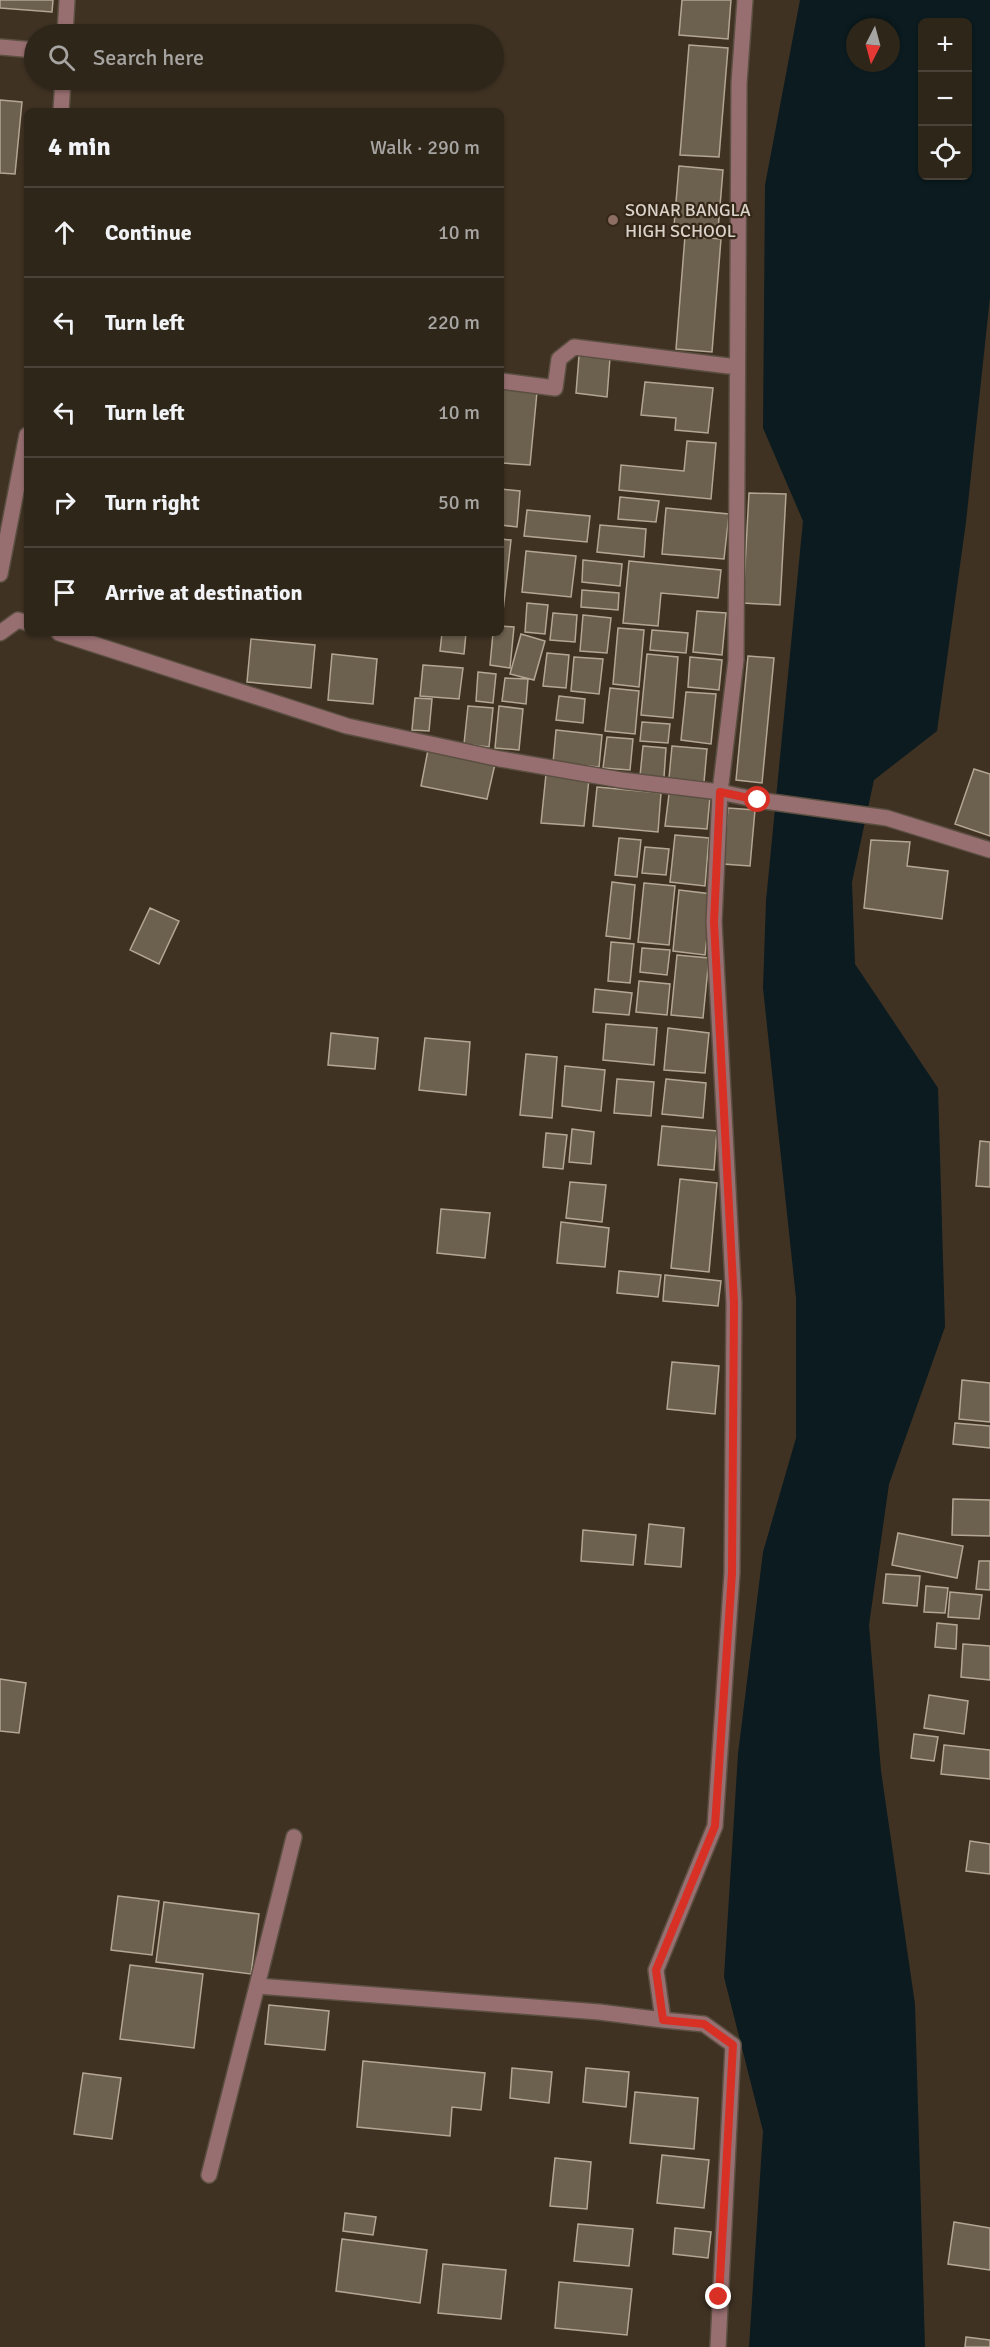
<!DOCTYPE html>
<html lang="en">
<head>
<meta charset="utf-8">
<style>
	body { margin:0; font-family:Signika,sans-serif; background:#3b3227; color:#f1f3f6 }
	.controls { position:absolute; right:18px; top:18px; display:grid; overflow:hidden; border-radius:9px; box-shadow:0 2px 4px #0004 }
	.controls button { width:54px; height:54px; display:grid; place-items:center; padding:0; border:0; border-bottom:2px solid #4a4339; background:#2f261a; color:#f1f3f6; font:30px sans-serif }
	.compass { position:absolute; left:846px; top:18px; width:54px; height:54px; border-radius:50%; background:#2f261a; box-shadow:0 2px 4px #0004; rotate:186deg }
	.stop { position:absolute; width:18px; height:18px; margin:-14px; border:4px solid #d93025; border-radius:50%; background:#fff }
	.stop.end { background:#d93025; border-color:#fff; box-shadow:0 2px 6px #0008 }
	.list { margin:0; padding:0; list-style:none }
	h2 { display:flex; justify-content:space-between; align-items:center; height:78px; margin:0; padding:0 24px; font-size:26px }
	h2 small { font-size:20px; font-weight:400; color:#a7a5a2 }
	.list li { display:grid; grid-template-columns:39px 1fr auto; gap:18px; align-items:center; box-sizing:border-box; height:90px; padding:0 24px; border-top:2px solid #4a4339 }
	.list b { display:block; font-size:22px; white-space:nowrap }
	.list em { font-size:20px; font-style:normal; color:#a7a5a2 }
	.icon { flex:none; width:33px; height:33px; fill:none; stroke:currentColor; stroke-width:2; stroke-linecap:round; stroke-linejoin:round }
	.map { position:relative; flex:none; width:990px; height:2347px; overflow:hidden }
	.search { position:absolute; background:#2f261a; box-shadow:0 2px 4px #0004; left:24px; top:24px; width:480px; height:66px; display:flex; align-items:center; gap:15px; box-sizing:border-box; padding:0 21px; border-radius:33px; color:#a7a5a2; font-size:22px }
	.panel { position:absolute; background:#2f261a; box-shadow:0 2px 4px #0004; left:24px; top:108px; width:480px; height:528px; border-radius:9px }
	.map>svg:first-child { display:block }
	.water { fill:#0b1b1f; fill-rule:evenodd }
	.building { fill:#6c604e; stroke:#b3a793; stroke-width:1.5 }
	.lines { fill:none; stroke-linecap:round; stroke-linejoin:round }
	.minor-casing { stroke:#5b4f41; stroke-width:18 }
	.minor { stroke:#986f71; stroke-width:15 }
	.route { stroke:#d93025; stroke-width:8 }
	.education-dot { fill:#8d6e63; stroke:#352819; stroke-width:2 }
	.labels { text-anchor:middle; stroke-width:4.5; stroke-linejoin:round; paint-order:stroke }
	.poi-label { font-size:18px; fill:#dad2c8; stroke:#352819; text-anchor:start }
</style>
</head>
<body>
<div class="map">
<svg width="990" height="2347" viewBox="0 0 990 2347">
	<rect width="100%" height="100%" fill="#3f3223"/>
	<path class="water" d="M800 0H990V297L966 522 937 731 874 780 852 882 855 964 938 1088 945 1327 889 1484 869 1625 881 1771 915 2004 925 2347H749L763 2131 724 1977 738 1754 763 1552 796 1438V1298L763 988 766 901 803 521 763 428 765 185ZM922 22H968V176H922ZM855 27H891V63H855Z"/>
	<path class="building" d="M0 0H53L52 12 0 8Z
		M682 0H731L728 39 679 35Z
		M689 45 728 48 719 157 680 155Z
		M0 100 22 102 15 174 0 173Z
		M679 166 723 170 718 230 674 226Z
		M685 236 721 239 712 352 676 349Z
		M579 356 610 358 607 397 576 393Z
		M645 382 713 388 708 433 675 430 676 418 641 415Z
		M501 388 537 392 530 465 501 463Z
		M687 441 716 443 711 499 619 490 621 465 684 471Z
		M501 489 520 491 517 527 501 525Z
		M749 493 786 494 780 605 743 603Z
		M620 497 659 501 656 522 618 519Z
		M666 508 729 514 724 559 662 554Z
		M527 510 590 516 587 542 524 536Z
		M600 525 646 529 644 557 597 552Z
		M501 539 511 540 503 611 501 610Z
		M526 551 576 556 571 597 522 592Z
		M583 560 622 564 620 586 582 582Z
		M629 561 721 570 718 598 661 593 658 626 623 623Z
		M582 590 619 593 618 610 581 607Z
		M527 603 548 605 545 634 525 632Z
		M697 611 726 613 722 655 693 652Z
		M553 613 577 615 575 642 550 640Z
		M583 615 611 618 607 653 580 651Z
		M501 626 514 627 510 668 490 665 493 633H501Z
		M618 628 644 630 639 687 613 684Z
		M652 630 688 633 686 653 650 650Z
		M442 633H466L464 654 440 651Z
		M521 634 545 641 534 680 510 674Z
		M251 639 315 645 311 688 247 682Z
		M547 653 569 655 566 688 543 686Z
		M332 654 377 659 373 704 328 700Z
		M647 654 678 657 673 718 641 715Z
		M748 656 774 658 762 783 736 780Z
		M574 657 603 659 599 694 571 691Z
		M690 657 722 660 719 690 688 687Z
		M423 665 463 668 459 699 420 696Z
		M478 672 496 674 493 703 476 701Z
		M505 678 528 679 526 704 502 701Z
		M610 688 639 691 635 734 605 731Z
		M686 692 716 694 711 744 681 740Z
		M559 696 585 699 583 723 556 720Z
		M415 698 432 699 429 731 412 730Z
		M468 706 493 708 489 747 464 744Z
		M499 706 523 709 519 750 495 748Z
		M642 722 670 724 668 743 640 741Z
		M556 730 602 735 599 767 553 763Z
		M607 737 633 739 630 770 603 768Z
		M643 746 666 748 664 777 640 776Z
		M672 746 707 749 704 782 669 778Z
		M428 750 495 764 487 799 421 786Z
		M974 769 990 774V836L955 824Z
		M546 774 589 779 584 826 541 823Z
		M597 787 661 793 658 832 593 826Z
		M669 794 710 797 707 829 665 826Z
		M728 808 755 810 750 866 723 864Z
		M675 835 709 838 705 886 670 882Z
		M619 838 641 840 637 877 615 875Z
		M871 840 910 842 907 866 948 871 942 919 864 908Z
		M645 847 669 849 666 875 642 873Z
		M612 882 635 885 630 939 606 936Z
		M644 883 675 886 669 945 638 942Z
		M679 890 712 894 705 955 673 951Z
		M150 908 179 921 159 964 130 950Z
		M611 942 634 944 630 983 608 981Z
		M642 948 670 950 667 975 640 972Z
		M677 955 709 958 703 1018 671 1015Z
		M639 981 670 984 667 1015 636 1012Z
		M595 989 632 993 629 1015 593 1012Z
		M606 1024 657 1028 654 1065 603 1060Z
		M668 1028 709 1033 705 1073 664 1070Z
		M331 1033 378 1038 375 1069 328 1065Z
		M425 1038 470 1042 466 1095 419 1090Z
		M526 1054 557 1057 552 1118 520 1115Z
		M565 1066 605 1070 601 1111 562 1106Z
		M617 1079 654 1082 651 1116 614 1113Z
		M666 1079 706 1083 703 1118 662 1114Z
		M662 1126 717 1131 714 1170 658 1165Z
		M572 1129 594 1132 591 1164 569 1162Z
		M546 1133 567 1135 563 1169 543 1167Z
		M980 1141 990 1142V1187L976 1186Z
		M680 1179 717 1183 709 1272 671 1268Z
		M570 1182 606 1185 602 1222 566 1218Z
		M441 1209 490 1213 485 1258 437 1253Z
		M561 1222 609 1228 605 1267 557 1263Z
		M619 1271 661 1275 658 1297 617 1293Z
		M665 1275 721 1281 718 1306 663 1301Z
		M672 1362 719 1366 715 1414 667 1409Z
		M962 1380 990 1383V1422L959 1419Z
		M955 1423 990 1426V1448L953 1444Z
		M953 1499 990 1500V1536L952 1535Z
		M649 1524 684 1528 681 1567 645 1564Z
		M583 1530 636 1535 633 1565 581 1561Z
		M898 1533 963 1546 957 1578 892 1565Z
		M979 1561H990V1590L976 1589Z
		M886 1574 920 1576 917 1606 883 1603Z
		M926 1586 948 1588 945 1613 924 1612Z
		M950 1592 982 1595 979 1619 948 1617Z
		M937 1623 957 1625 956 1649 935 1647Z
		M963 1644 990 1646V1680L961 1677Z
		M0 1679 26 1683 19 1733 0 1731Z
		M929 1695 968 1701 964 1734 924 1728Z
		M914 1734 938 1737 934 1761 911 1758Z
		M944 1745 990 1750V1779L941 1774Z
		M970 1841 990 1844V1874L966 1871Z
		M118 1896 159 1901 152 1955 111 1950Z
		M164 1902 259 1914 251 1974 156 1962Z
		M130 1965 203 1974 194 2048 120 2039Z
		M269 2005 329 2011 325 2050 265 2044Z
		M363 2061 485 2073 481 2110 452 2107 450 2136 357 2127Z
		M512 2068 552 2072 549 2103 510 2098Z
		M586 2068 629 2072 626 2107 583 2102Z
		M83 2073 121 2078 112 2139 74 2134Z
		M635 2092 698 2098 694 2149 630 2143Z
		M662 2155 709 2160 704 2208 657 2203Z
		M555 2158 591 2162 587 2209 550 2206Z
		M345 2213 376 2217 373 2235 343 2231Z
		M954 2222 990 2228V2270L948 2264Z
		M578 2224 633 2229 629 2266 574 2261Z
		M675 2228 711 2232 708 2258 673 2254Z
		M342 2239 427 2250 420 2303 336 2291Z
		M443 2264 506 2270 501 2319 438 2313Z
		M559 2282 632 2289 627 2335 555 2328Z
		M966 2337 990 2340V2347H965Z"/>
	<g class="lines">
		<g class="minor-casing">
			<path id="minor" d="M65 34 67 0
				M0 47 34 50
				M61 111 63 80
				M501 381 555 388 559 359 574 347 737 367
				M0 574 27 435
				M0 633 18 620 27 623
				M59 633 347 726 500 759 621 780 720 792 758 800 887 818 990 850
				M294 1837 257 1986 599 2012 663 2020
				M209 2175 257 1986
				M718 2347 733 2045 704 2024 663 2020 656 1970 715 1826 732 1573 734 1303 714 922 720 792 736 660 739 83 745 0"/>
		</g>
		<use href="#minor" class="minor"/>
	</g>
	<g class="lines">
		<path class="route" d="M719 2297 733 2045 704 2024 663 2020 656 1970 715 1826 732 1573 734 1303 714 922 720 792 758 800"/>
	</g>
	<circle class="education-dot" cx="613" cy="220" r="6"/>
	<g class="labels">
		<g class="poi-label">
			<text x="625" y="216">SONAR BANGLA<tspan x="625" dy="21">HIGH SCHOOL</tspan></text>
		</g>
	</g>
</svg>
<div class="controls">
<button>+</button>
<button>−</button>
<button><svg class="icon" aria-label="locate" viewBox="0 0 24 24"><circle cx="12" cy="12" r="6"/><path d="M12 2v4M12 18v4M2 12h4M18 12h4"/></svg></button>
</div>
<svg class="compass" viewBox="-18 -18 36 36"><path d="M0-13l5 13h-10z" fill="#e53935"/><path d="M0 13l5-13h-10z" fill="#a7a5a2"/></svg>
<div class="stop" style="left:758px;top:800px"></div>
<div class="stop end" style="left:719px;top:2297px"></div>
<div class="search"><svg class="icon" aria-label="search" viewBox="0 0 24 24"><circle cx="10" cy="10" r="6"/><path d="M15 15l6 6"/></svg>Search here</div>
<section class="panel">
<h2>4 min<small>Walk · 290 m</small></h2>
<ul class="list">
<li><svg class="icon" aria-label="ahead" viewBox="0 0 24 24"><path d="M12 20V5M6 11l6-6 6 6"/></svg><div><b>Continue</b></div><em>10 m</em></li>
<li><svg class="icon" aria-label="left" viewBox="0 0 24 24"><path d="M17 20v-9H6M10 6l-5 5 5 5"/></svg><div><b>Turn left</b></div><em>220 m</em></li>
<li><svg class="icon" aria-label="left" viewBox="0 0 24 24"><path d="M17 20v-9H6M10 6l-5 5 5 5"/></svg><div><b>Turn left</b></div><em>10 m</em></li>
<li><svg class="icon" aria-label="right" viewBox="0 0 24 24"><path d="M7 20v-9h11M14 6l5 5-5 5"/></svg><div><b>Turn right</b></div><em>50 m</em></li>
<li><svg class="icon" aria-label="arrive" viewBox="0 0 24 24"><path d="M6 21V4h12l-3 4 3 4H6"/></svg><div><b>Arrive at destination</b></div></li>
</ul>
</section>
</div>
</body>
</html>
